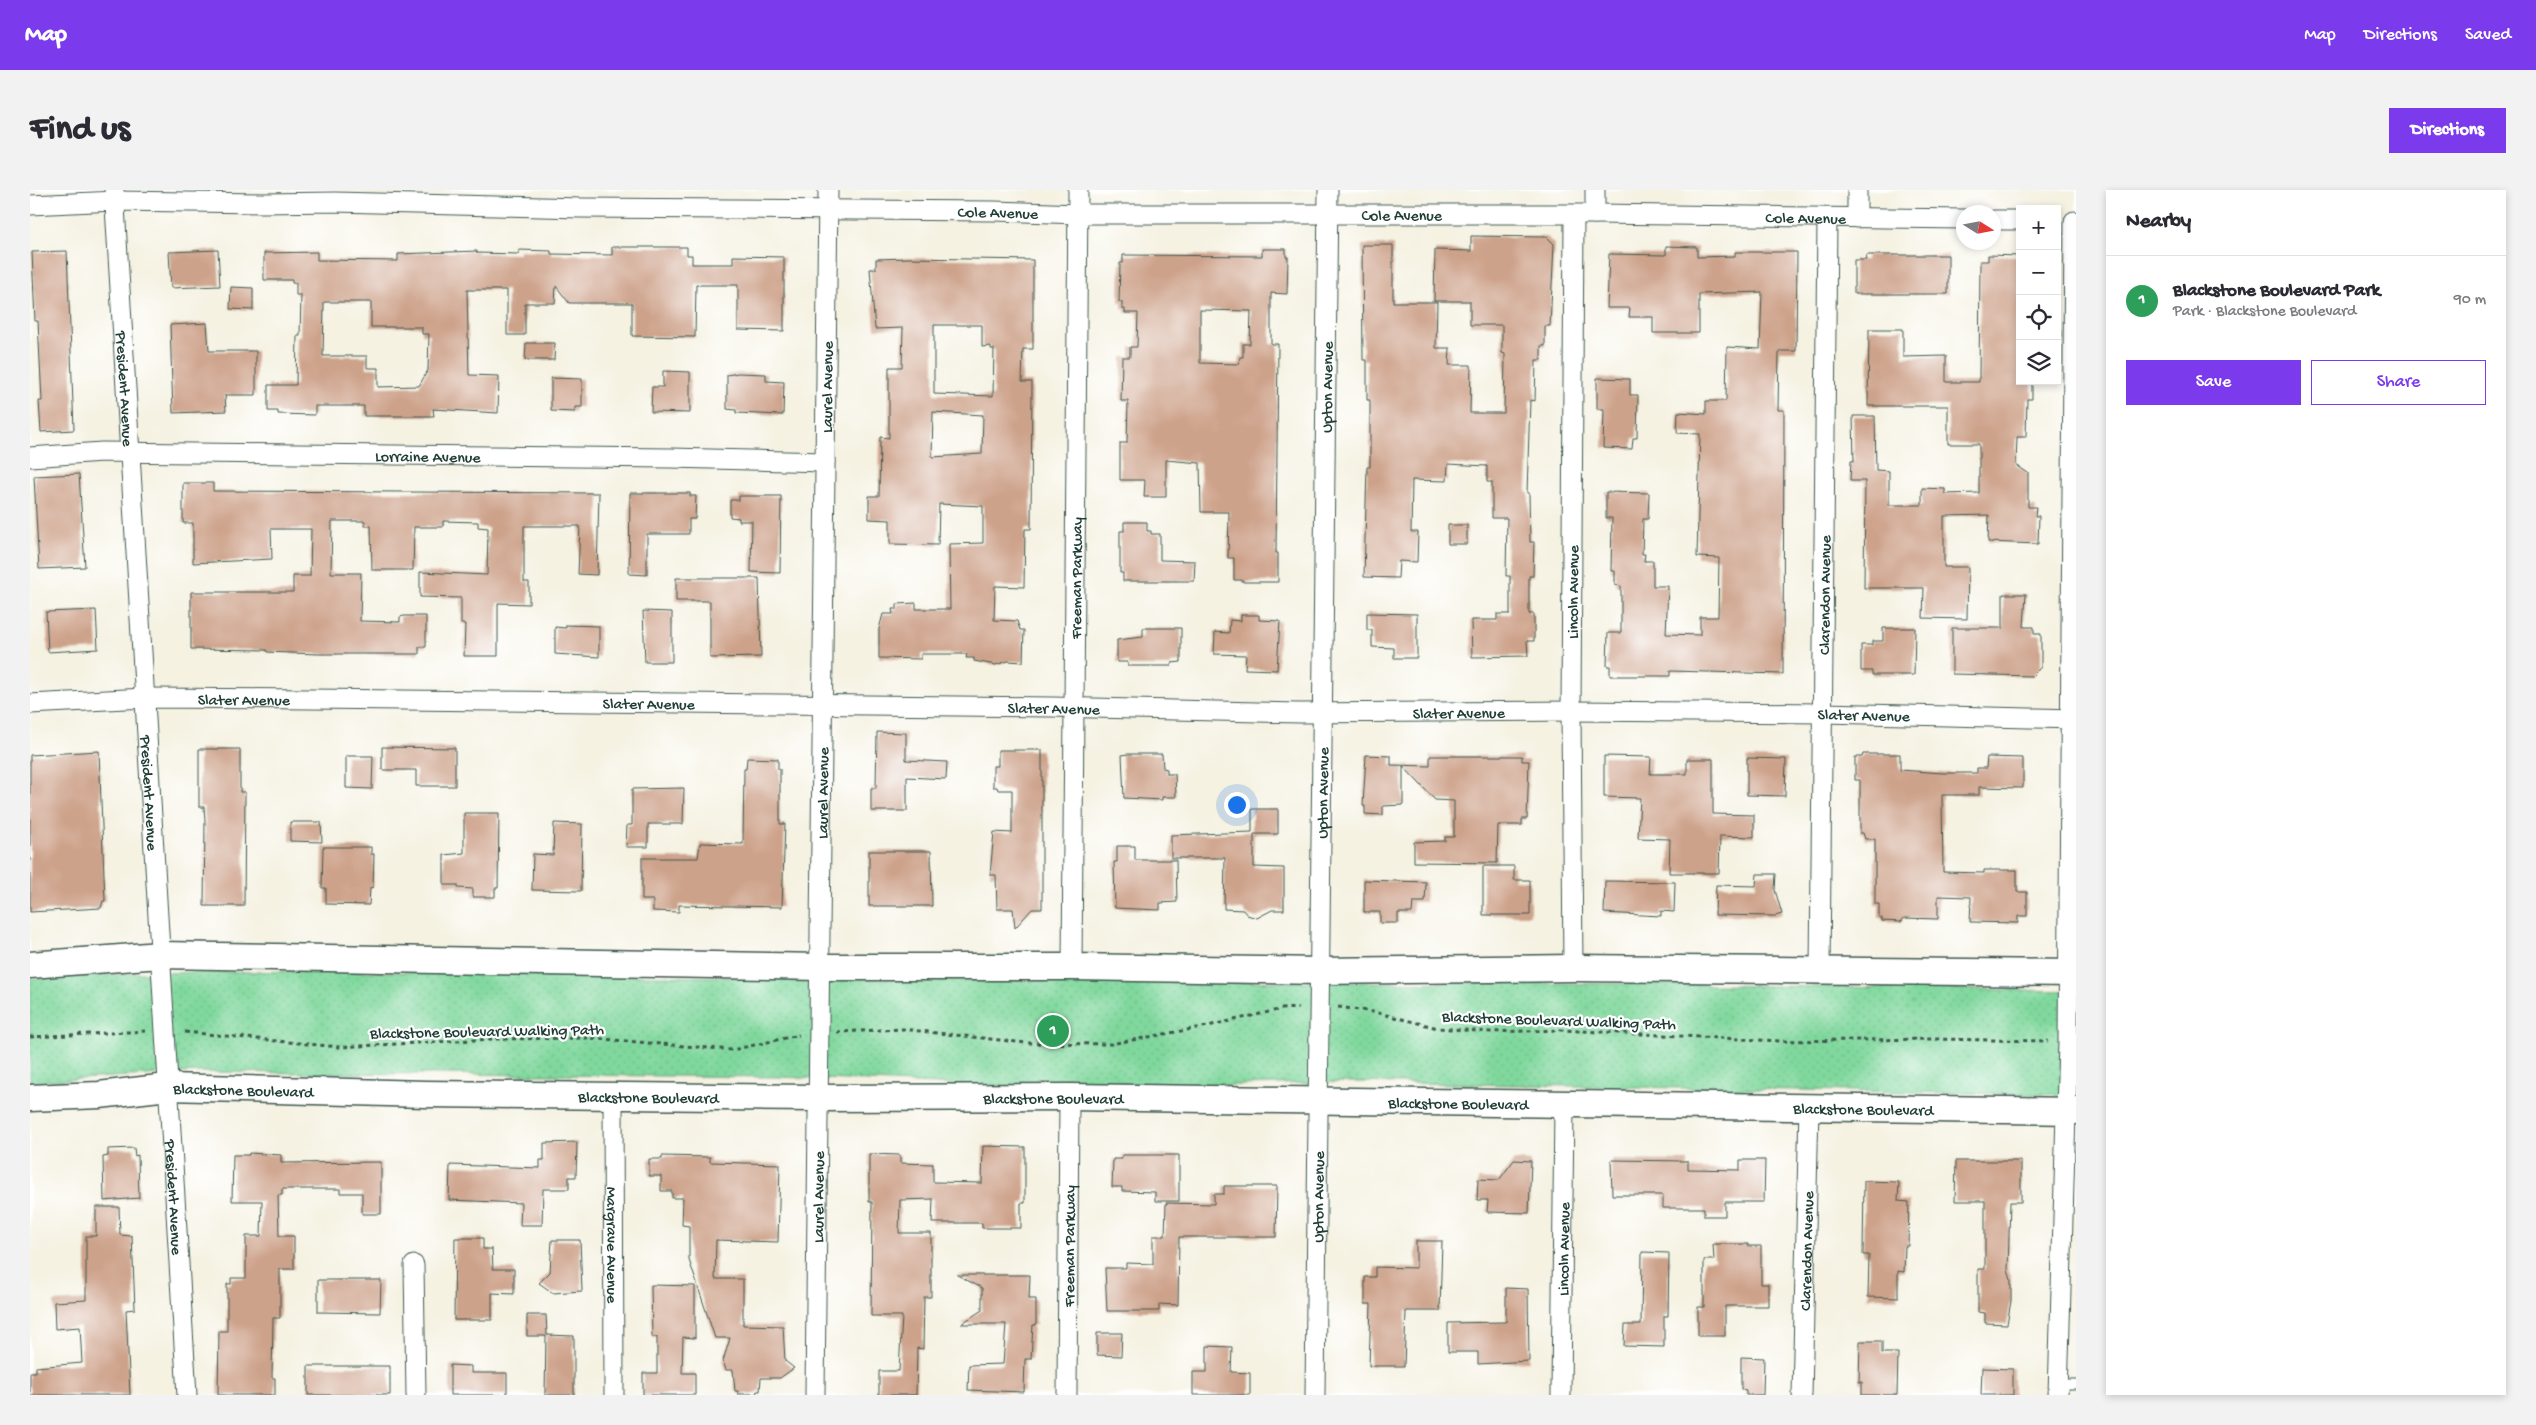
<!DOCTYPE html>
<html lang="en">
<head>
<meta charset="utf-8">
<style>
	body { margin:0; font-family:"Gochi Hand",sans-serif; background:#f2f2f3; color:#2b2b33 }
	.controls { position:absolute; right:15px; top:15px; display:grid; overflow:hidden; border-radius:0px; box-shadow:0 2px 8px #0003 }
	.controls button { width:45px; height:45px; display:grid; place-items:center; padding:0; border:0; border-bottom:1px solid #e1e1e2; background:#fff; color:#2b2b33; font:25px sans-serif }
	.compass { position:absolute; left:1926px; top:15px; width:45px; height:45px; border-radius:50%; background:#fff; box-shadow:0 2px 8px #0003; rotate:101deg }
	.you { position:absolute; left:1206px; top:614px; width:18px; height:18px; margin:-12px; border:4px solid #fff; border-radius:50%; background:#1a73e8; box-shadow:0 0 0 8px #1a73e833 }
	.badge { display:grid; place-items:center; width:32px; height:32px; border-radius:50%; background:#7c3aed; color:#fff; font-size:16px; font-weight:700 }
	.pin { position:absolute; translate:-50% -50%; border:2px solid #fff; box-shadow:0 1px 5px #0006 }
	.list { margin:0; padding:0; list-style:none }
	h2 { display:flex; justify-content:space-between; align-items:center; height:65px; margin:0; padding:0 20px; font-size:21px }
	h2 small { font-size:16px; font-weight:400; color:#7c7c81 }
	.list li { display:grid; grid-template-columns:32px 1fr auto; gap:15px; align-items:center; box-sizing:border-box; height:90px; padding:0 20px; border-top:1px solid #e1e1e2 }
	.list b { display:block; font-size:19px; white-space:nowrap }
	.list p { margin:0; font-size:16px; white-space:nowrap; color:#7c7c81 }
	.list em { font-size:16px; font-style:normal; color:#7c7c81 }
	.actions { display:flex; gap:10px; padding:15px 20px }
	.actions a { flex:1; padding:11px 0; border:1px solid #7c3aed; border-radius:0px; text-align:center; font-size:18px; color:#7c3aed }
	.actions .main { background:#7c3aed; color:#fff }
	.icon { flex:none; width:28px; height:28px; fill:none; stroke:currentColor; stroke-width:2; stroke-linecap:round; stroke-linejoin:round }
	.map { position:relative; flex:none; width:2046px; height:1205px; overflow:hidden; border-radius:0px }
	header { display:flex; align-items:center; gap:30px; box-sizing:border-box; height:70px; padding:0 25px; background:#7c3aed; color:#fff }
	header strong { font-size:24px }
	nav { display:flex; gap:28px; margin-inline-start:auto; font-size:18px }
	.intro { display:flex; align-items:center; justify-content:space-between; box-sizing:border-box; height:120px; padding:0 30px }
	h1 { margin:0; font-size:35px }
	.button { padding:12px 22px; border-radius:0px; background:#7c3aed; color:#fff; font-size:18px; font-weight:700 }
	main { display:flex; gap:30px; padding:0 30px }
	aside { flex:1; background:#fff; border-radius:0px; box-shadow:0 2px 8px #0003 }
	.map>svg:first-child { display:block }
	.green { fill:url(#green-dots); stroke:#508a68 }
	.building { fill:#cda28a; fill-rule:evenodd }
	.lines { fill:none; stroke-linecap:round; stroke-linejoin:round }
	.service-casing { stroke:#3f584e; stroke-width:11 }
	.minor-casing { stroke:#3f584e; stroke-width:21 }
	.secondary-casing { stroke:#3f584e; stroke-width:29 }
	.path { stroke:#3f584e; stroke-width:3; stroke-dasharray:4 4; stroke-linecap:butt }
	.service { stroke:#fff; stroke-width:9 }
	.minor { stroke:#fff; stroke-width:19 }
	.secondary { stroke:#fff; stroke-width:26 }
	.labels { text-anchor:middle; stroke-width:4.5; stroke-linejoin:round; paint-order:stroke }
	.street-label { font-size:16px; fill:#1f3d34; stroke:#fff }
</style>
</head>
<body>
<header>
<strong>Map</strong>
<nav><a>Map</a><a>Directions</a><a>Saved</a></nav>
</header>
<div class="intro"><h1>Find us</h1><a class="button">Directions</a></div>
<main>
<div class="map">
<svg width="2046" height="1205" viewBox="0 0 2046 1205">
	<defs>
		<pattern id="green-dots" width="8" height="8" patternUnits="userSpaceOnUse" patternTransform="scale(1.25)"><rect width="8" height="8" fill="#80d89d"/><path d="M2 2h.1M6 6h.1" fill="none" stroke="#6eba88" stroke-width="1.8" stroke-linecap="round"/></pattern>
	</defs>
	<rect width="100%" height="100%" fill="#fff"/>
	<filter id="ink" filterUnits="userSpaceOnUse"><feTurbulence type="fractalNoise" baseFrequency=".02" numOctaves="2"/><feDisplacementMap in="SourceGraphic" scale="10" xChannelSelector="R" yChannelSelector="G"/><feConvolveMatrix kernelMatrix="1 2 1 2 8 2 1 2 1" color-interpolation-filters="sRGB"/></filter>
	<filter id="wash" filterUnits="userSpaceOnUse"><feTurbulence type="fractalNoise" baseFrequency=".0096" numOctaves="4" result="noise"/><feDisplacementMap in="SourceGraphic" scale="20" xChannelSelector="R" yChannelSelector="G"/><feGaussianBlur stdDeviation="1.12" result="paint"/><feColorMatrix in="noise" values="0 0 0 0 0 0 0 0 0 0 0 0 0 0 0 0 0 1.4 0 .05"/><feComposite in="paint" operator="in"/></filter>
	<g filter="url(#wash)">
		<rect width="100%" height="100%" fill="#f5f2e2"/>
		<path class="green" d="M290 781 823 789 1623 794 2046 801V905L1319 892 1038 900 750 887 166 882 0 892V789L110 783Z"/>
		<g id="blocks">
			<path class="building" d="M1441 46 1517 47 1524 54 1520 136H1515V156H1511V170H1506L1505 211 1500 210 1497 303H1499L1500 352H1504L1503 386H1499V424H1504V451H1497L1498 466 1442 467 1441 430H1467V424H1480V386H1476L1477 328H1462V292H1457V276L1418 274 1417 291 1382 290 1381 342H1388L1387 372 1369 371 1368 388 1334 387 1337 277H1340V210H1337V170H1333L1332 55H1363V112H1407L1406 158H1420L1419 175H1441L1440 223H1474L1475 164 1472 163V135H1440V111H1404L1405 60 1441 61Z
				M1636 56 1667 57V67L1705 66V62H1767L1766 161H1749L1748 220H1754L1753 484 1640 481V486H1580V476H1577L1578 443H1591V396L1585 395V381H1581L1582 328H1576V302L1619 303 1618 329H1613L1612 364H1615L1614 371H1623V396H1638L1636 444 1670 445V427H1688L1689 368 1667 367 1670 244 1647 243 1648 222 1676 224V211H1696L1697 157 1730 159 1732 102 1669 104V143H1623V127H1599L1600 118H1577L1579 64 1636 65Z
				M582 57H657V65H662V74H703V66L754 67V141L708 140V95H666L665 147 602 146V113H539L526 96 525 113H495V145H477V100H437L439 185 469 186 468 223 403 219 404 226H334V216H285V225L248 224V221H238V195H266L267 146H270L271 105H266V93H262V90H234V63L287 62V70L368 71V64L447 61V63L489 64V60L521 61V64L582 65ZM294 112H341V137H392V144H399L398 180 389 196 348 197V178H337V166H293Z
				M1232 59H1256V67H1258L1257 104 1241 103V154H1248L1246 363H1248V392H1213V390H1204V368H1198L1199 322H1171L1170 273 1136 270V307H1114L1115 290H1090V253H1097L1098 211H1091L1092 167H1100V157H1107L1108 123H1095V119H1092V112H1089L1090 73H1093V65L1232 66ZM1170 120 1221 121 1220 154H1213V167H1210L1209 174 1170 173Z
				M188 60 190 96 141 98 139 62Z
				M37 61 44 240 11 242 9 211H12L8 131H5L2 62Z
				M1837 65H1918V104H1824V70H1836Z
				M1958 65 1990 66V191H2002V209H1997L1996 247H1987L1986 275 1998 283V317H2006L2005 326H2009L2008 354 1958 352 1959 325 1914 326V377H1938L1937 429 1893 428 1894 398H1834L1835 291H1820L1821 271H1824L1823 226H1845L1846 280 1859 281V315H1892V298L1915 299V304L1949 303V254H1918V216H1838L1839 139H1873V167L1916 166V192H1949L1950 71H1958Z
				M879 68 1003 70V159H993L992 192H1002L1001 339H995L994 397 965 396 964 430 987 431 990 440H994L993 472 978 471 966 475 944 471V468H936L937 464H891V469L849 468V439L853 424H863L862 419H867V414L886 413V419H920L919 354 953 353V316L909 314 908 355 860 354V330L839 329V306H849L850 247 859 248V177H872L873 138 845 139 840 79H846V69ZM904 135H952V157L961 156V159H964L963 206 904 204ZM903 222 953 225 952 264 902 267Z
				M201 97 223 98V120L200 119Z
				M177 133 179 161H226V205H195L196 221 143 223 140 135Z
				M496 153H525L524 170H495Z
				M633 181 660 182V223L621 222 622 197H633Z
				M708 183 736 184V191L754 192 753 225 706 223V220L697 219V185Z
				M521 188 552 189V217H545V222L521 221Z
				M1567 188 1600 189V205H1608L1607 248H1603L1602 259 1573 258 1574 219H1567Z
				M49 284 55 377 9 379 4 286Z
				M153 293H183V301L569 303 567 385 548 384 550 336H494V392H499V414L468 413V466H434L435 434H431V408L390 407V382L457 385 458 338 448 337V332L413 331V337H384L383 380H342L341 336H335V331H302L301 383H331L330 431 370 432V427L374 426H396V457H389V464H287L237 462V460L161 459V402H263V386H280L281 339H241L242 369 163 373V333H153Z
				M600 303H660V306H666L665 329H659V344H617V385L599 384Z
				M709 306H751L750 383 721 382 722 331H709V328L700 327V310H709Z
				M1094 332H1117V341H1121V344H1130V370L1165 371 1164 391H1093V383H1090V341H1094Z
				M1418 335H1437V354H1418Z
				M646 388H729L731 467 680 468V411H646Z
				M1973 404H1996L1994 437H2004V444H2011V477L2002 486 1922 484V438H1973Z
				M66 420 68 459 18 462 16 422Z
				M613 421 642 422V472H615Z
				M1337 423 1387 424V468H1364V458L1342 457V440H1337Z
				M1211 425H1229V430L1250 431 1247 480 1215 479 1216 465 1184 464 1185 442 1199 443 1200 430 1211 431Z
				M536 435 569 436V467L525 464V437L536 438Z
				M1113 438H1151V472L1141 473V476H1098V472H1087V450L1113 447Z
				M1853 438H1885L1884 485H1842V481H1831V455H1842V451H1853Z
				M847 542 876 543V570L917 572 916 589 877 587V621H841V598H846Z
				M352 557 425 558V596H386V580H352Z
				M169 559H210V602H215L214 716H174L175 631 174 617H169Z
				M968 560H1012V719H1002L985 738 983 719H967L966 685H960L964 642 982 643V600H968L967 597H963V576H968Z
				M69 561 75 711H73L71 718 0 722V565Z
				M1098 564H1132L1133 578 1137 579V584H1145L1146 607H1132V610L1094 608 1092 565Z
				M1833 564H1870V580L1913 583H1947V578H1956L1957 567 1993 568V598L1949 597V605H1912L1913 682 1954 683V680H1987V702H1997V726H1988V733L1940 732 1941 707 1908 706V729L1874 728 1871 732 1852 731V728H1849V714H1845V649H1835L1833 643H1830V590H1825V567H1832Z
				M1336 565 1361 566V575L1400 576V566H1492V571H1499L1497 629H1492V635H1468L1467 673 1384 672V652L1415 651V647H1424V611L1405 610 1373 576V615L1353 616V625L1335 624V616H1333Z
				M316 566H343L342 599 316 598Z
				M1574 566 1621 567 1620 584H1657V569H1683V624L1724 625V647L1690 646 1689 683H1639L1640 649 1608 648 1610 608 1574 607Z
				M717 568 748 569V579H750V634H755L752 717 649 715V722L623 721V710H612V668H668L670 653 713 654 714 579H716Z
				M1717 568 1756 569 1755 606 1717 605Z
				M654 598 653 634H618V657H596L597 635H602V599Z
				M1222 619H1248V644H1224V677L1254 678V720H1242L1227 728 1217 725 1213 720 1194 719 1195 668H1141V645L1222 642Z
				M434 623H469L468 698H465V707H443V699L428 698V695H414V665L434 663Z
				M260 632H291L292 652 260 651Z
				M524 633 552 634 551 701 502 700 503 664 523 665Z
				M1087 656H1105V670H1146L1147 712 1130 713V720L1085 718 1084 672H1087Z
				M293 657H341V664H344L343 697 340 698 339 715 296 714V698H292Z
				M839 661H901L902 716H839Z
				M1453 676H1484V690H1500V725H1453Z
				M1727 684H1746L1745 700 1752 724 1745 726 1685 725 1686 695 1726 696Z
				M1334 690 1396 692 1395 712H1383L1382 723H1368V733H1350V722H1334Z
				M1575 691 1645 692 1644 722 1631 721V726L1574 723Z
				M547 952 546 987H539V999H513L512 1035H490L491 1013 419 1010 420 975 510 978V970H514V953Z
				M953 956 995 957V1013H991V1038H952V1033H902L903 1009 870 1010 869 1043H901V1107H894L893 1159 887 1158 886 1205H849V1181H869L872 1126H841L842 1012H839V964L870 965V973L903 974V992L952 993Z
				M104 958 105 966 108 965 109 1008 74 1011 73 967 78 966V959Z
				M219 963 251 965V973L351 972V1024H332V1003H310V999H252V1005H248L249 1046H264V1079H250V1128H243L242 1188H245V1205H188L189 1141H197V1094H201V1088H216V1046H231L232 1011H202L203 965H219Z
				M1092 965H1149V1011H1125V1002L1092 1001V997H1082L1083 969H1092Z
				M632 966 680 967V972L750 974 748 1052 686 1050 685 1089H713V1135L753 1136 755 1171 764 1178 750 1188H731L730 1201H727L726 1204H708V1201H705L703 1180H696L693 1171 700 1148H685L659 1070V1036L652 1035 653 1008H642V1001H631V986H619V969H632Z
				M1484 970 1501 971 1499 1023 1457 1022 1458 1010H1447L1448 989 1469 990Z
				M1581 970 1658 971V979L1710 980V970H1735L1734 1012H1695V1026H1674V1018H1633V1005H1582Z
				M1926 971H1991V1012H1980L1978 1080 1981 1090V1111L1977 1134 1955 1133V1123L1948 1122V1079H1955V1011H1925Z
				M1834 991 1869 992 1868 1011 1879 1012 1878 1056H1875L1874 1082 1868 1081V1108L1838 1107 1839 1065H1833Z
				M1194 996H1247L1246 1047H1149L1148 1115 1129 1114V1121H1077L1075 1078H1096V1073L1123 1074V1046H1135L1136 1013 1184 1014V1004H1194Z
				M66 1017H89L90 1045 102 1046 105 1119 96 1120 100 1205H0V1182H6V1177L52 1173 50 1137 25 1139 24 1112 56 1110V1046H66Z
				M425 1048H453V1059H462L463 1079H484V1104L462 1103V1130H424Z
				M522 1050H550L552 1101 523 1103 509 1093 520 1082Z
				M1386 1051H1412L1410 1121H1376L1374 1176H1339L1341 1114H1335V1087H1345V1077L1386 1078Z
				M1683 1054H1718V1056H1731V1094H1738V1116H1695V1146H1668V1117H1674V1070H1684Z
				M1612 1062 1639 1063 1638 1126H1634V1157L1594 1156 1595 1135H1611Z
				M927 1085H1000L999 1109H1006V1135H1003L1001 1169H995L994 1202 938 1200 939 1175 973 1174 976 1134H931L952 1120V1098Z
				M288 1090H351L350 1123 288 1122Z
				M621 1095 665 1096V1148L653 1147 652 1183H665V1205H613V1183H627V1147H622Z
				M1476 1098 1498 1099 1499 1171 1448 1174V1162H1418V1133L1476 1132Z
				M497 1125H516L517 1145 544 1146V1205H515L516 1146H497Z
				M1067 1143H1092L1091 1166 1067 1165Z
				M1830 1151H1852V1163H1868L1867 1205H1832V1192H1829Z
				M1177 1156 1202 1157 1201 1182 1220 1183V1205H1163V1182H1177Z
				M1711 1167 1734 1168 1733 1205H1716V1200L1711 1199Z
				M420 1175 441 1176V1183H477V1205H420Z
				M278 1176H360V1205H278Z
				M1952 1178 1983 1179V1205H1951Z"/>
		</g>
	</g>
	<g filter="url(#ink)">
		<use href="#blocks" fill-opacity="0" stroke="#3f584e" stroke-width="1"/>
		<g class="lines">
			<g class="service-casing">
				<path id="service" d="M2028 1194H2046"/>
			</g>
			<g class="minor-casing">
				<g id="minor">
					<path id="s1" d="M84 0 157 1205"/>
					<path id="s2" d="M0 15 85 11 233 13 305 12 551 18 964 21 1048 24H1565L1934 29"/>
					<path d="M1565 24V0"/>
					<path d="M1827 28V0"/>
					<path d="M1964 30H1990"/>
					<path id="s3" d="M0 267 72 262 641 268 795 272"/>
					<path id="s4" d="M0 514 115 508 281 509 1022 517 1270 523 1541 521 1793 523 2046 529"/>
					<path id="s5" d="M1042 777 1048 0"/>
					<path id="s6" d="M1543 778 1541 521 1544 26"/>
					<path id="s7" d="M1790 781 1797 29"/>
					<path id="s8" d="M583 906 584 1205"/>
					<path d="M384 1075 386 1205"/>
					<path id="s9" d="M785 1205 798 0"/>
					<path id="s10" d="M1037 1205 1039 907"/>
					<path id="s11" d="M1285 1205 1298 0"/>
					<path id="s12" d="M1531 1205 1534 914"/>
					<path id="s13" d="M1772 1205 1779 917"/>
					<path d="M2028 1205 2038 852 2044 31"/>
				</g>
			</g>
			<g class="secondary-casing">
				<g id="secondary">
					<path d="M0 775 130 765 790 777H1042L1289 781 1543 778 2046 783"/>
					<path id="s14" d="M0 908 69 905 138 897 395 904 787 908 1039 907 2046 921"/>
				</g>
			</g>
			<path class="path" d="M1308 817 1344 822 1408 838 1460 842 1532 840 1750 851 1906 849 2018 851
				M155 842 309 857 463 849 560 848 702 860 769 845
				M807 842 872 839 996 853 1081 854 1178 836 1252 819 1269 818
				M0 847 117 841"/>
			<use href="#service" class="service"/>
			<use href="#minor" class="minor"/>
			<use href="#secondary" class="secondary"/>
		</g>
	</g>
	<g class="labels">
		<g class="street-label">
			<text dy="6" stroke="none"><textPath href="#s2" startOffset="968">Cole Avenue</textPath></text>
			<text dy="6" stroke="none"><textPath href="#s2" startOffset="1372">Cole Avenue</textPath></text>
			<text dy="6" stroke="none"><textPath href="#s2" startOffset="1776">Cole Avenue</textPath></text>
			<text dy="6" stroke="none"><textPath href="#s1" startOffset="199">President Avenue</textPath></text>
			<text dy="6" stroke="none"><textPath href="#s9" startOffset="1008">Laurel Avenue</textPath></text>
			<text dy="6" stroke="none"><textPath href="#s11" startOffset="1008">Upton Avenue</textPath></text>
			<text dy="6" stroke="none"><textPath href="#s3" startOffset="398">Lorraine Avenue</textPath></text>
			<text dy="6" stroke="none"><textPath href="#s5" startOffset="389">Freeman Parkway</textPath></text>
			<text dy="6" stroke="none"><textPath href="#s6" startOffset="376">Lincoln Avenue</textPath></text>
			<text dy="6" stroke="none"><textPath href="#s7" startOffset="376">Clarendon Avenue</textPath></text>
			<text dy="6" stroke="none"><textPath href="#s4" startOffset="214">Slater Avenue</textPath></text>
			<text dy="6" stroke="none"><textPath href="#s4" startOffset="619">Slater Avenue</textPath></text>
			<text dy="6" stroke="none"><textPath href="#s4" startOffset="1024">Slater Avenue</textPath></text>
			<text dy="6" stroke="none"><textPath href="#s4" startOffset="1429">Slater Avenue</textPath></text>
			<text dy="6" stroke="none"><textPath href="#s4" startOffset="1834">Slater Avenue</textPath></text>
			<text dy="6" stroke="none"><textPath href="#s1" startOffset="604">President Avenue</textPath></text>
			<text dy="6" stroke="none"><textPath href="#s9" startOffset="602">Laurel Avenue</textPath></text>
			<text dy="6" stroke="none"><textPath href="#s11" startOffset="602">Upton Avenue</textPath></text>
			<text transform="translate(1529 829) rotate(2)" y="6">Blackstone Boulevard Walking Path</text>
			<text transform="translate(457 840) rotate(-1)" y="6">Blackstone Boulevard Walking Path</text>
			<text dy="6" stroke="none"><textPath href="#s14" startOffset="214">Blackstone Boulevard</textPath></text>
			<text dy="6" stroke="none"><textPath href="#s14" startOffset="619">Blackstone Boulevard</textPath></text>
			<text dy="6" stroke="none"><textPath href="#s14" startOffset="1024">Blackstone Boulevard</textPath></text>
			<text dy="6" stroke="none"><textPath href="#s14" startOffset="1429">Blackstone Boulevard</textPath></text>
			<text dy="6" stroke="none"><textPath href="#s14" startOffset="1834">Blackstone Boulevard</textPath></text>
			<text dy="6" stroke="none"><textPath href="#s1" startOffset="1009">President Avenue</textPath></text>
			<text dy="6" stroke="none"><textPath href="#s9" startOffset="198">Laurel Avenue</textPath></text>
			<text dy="6" stroke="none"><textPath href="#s11" startOffset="198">Upton Avenue</textPath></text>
			<text dy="6" stroke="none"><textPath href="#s8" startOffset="149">Margrave Avenue</textPath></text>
			<text dy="6" stroke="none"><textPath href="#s10" startOffset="149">Freeman Parkway</textPath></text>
			<text dy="6" stroke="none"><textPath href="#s12" startOffset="146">Lincoln Avenue</textPath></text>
			<text dy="6" stroke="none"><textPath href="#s13" startOffset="144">Clarendon Avenue</textPath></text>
		</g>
	</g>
</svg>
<div class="controls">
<button>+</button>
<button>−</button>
<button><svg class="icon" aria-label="locate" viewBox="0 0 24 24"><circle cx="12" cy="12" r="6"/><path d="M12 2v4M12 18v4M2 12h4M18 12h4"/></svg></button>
<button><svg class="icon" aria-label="layers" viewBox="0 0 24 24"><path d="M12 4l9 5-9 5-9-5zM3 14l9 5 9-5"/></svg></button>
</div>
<svg class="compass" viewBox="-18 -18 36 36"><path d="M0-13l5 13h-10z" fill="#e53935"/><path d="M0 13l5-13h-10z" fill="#7c7c81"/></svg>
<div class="you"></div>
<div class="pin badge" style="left:1023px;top:841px;background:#2e9e5b">1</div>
</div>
<aside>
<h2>Nearby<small></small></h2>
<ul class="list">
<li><span class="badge" style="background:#2e9e5b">1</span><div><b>Blackstone Boulevard Park</b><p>Park · Blackstone Boulevard</p></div><em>90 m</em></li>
</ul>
<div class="actions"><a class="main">Save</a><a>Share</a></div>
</aside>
</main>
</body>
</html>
